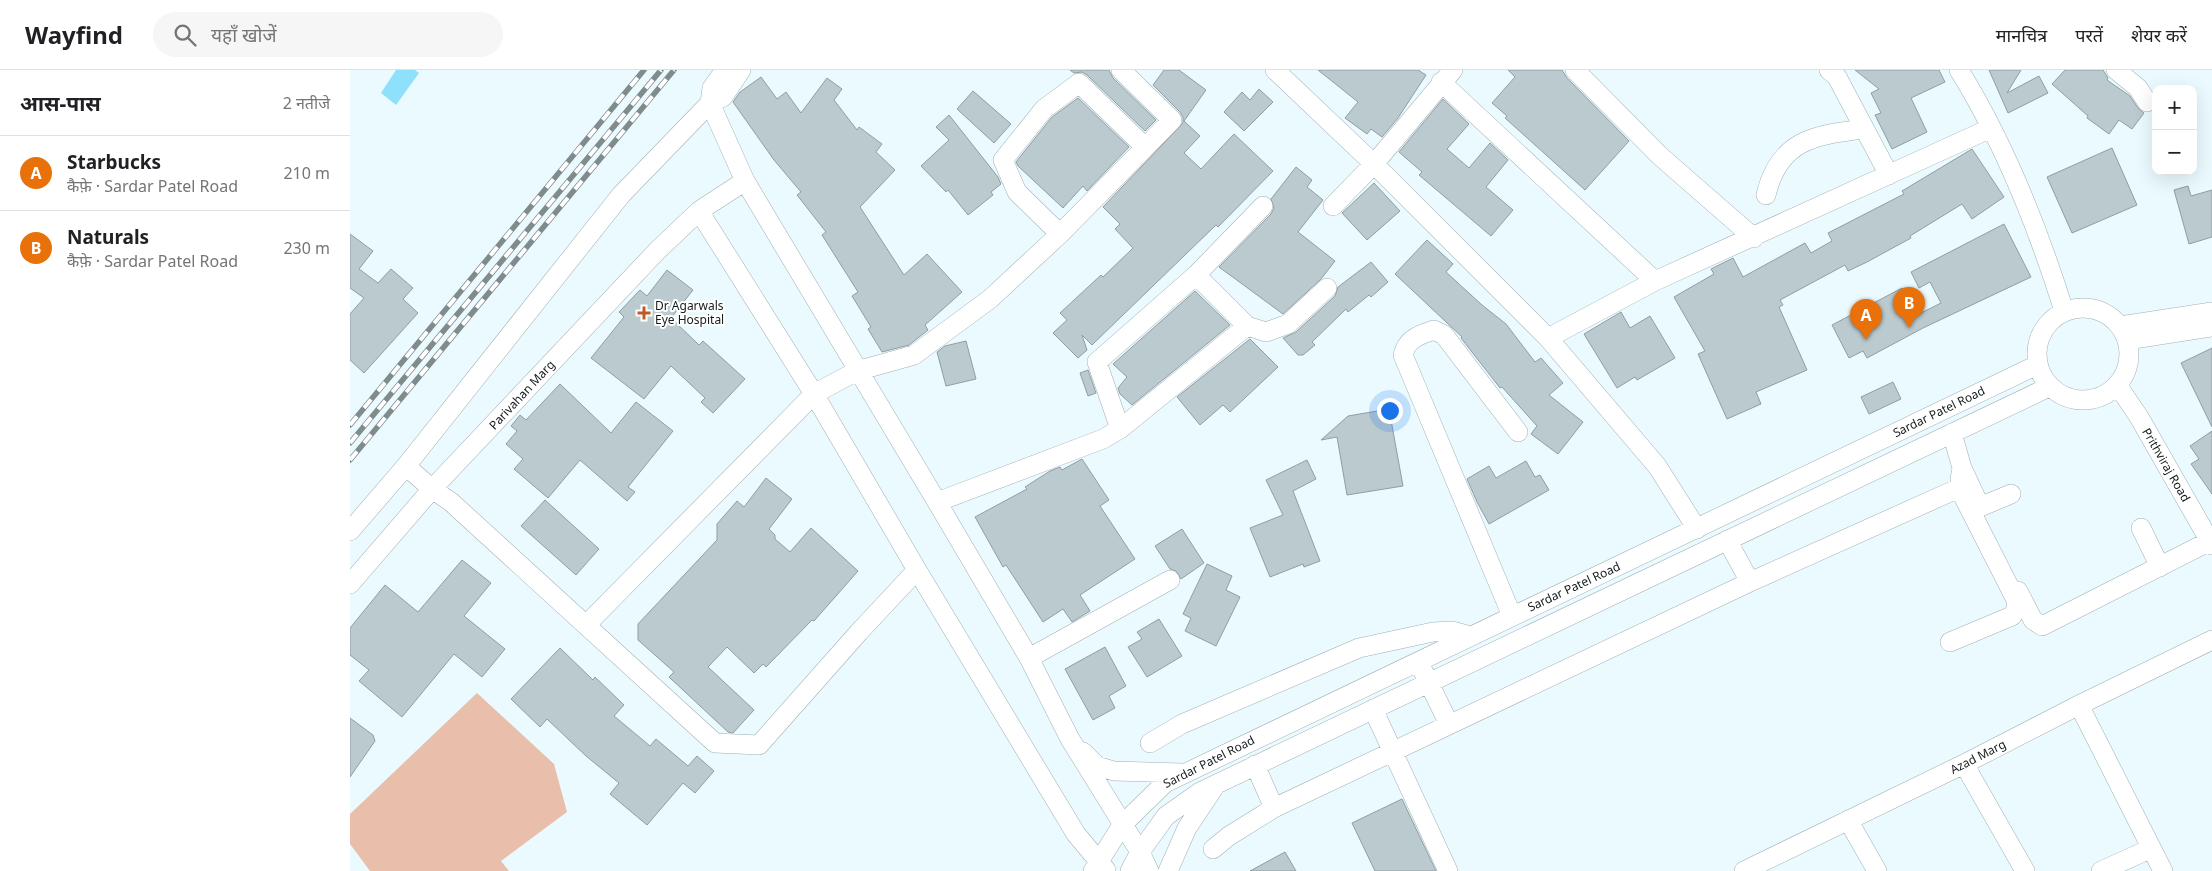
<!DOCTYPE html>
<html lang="hi">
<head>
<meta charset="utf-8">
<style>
	body { margin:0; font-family:"Noto Sans","Noto Sans Devanagari",sans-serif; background:#f6f6f6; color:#202124 }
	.controls { position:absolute; right:15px; top:15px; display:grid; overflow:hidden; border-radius:10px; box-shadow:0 5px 20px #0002 }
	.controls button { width:45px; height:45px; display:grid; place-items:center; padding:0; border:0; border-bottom:1px solid #e0e0e0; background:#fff; color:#202124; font:25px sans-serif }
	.you { position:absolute; left:1039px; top:340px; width:18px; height:18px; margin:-12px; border:4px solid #fff; border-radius:50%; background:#1a73e8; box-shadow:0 0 0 8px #1a73e833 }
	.badge { display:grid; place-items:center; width:32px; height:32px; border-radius:50%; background:#be5928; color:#fff; font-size:16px; font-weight:700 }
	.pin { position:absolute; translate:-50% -41px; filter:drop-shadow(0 1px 2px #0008) }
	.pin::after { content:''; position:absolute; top:26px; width:18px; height:15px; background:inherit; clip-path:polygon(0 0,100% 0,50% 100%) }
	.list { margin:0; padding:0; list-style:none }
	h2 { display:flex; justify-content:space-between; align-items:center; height:65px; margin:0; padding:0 20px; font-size:21px }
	h2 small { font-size:16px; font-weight:400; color:#757577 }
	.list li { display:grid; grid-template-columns:32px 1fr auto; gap:15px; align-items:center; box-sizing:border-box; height:75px; padding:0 20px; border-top:1px solid #e0e0e0 }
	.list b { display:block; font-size:19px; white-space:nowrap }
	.list p { margin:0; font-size:16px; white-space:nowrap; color:#757577 }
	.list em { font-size:16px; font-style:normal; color:#757577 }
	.icon { flex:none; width:28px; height:28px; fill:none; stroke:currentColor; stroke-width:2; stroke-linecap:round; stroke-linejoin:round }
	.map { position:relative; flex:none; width:1862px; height:801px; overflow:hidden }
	header { display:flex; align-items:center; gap:30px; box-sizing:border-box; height:70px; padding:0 25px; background:#fff; border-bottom:1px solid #e0e0e0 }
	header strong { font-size:24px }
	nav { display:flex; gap:28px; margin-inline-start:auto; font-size:18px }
	.search { width:350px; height:45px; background:#f6f6f6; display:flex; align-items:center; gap:12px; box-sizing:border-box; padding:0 18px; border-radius:28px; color:#757577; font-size:19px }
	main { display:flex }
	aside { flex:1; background:#fff }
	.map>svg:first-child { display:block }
	.green { fill:#e9beab }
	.water { fill:#8fe0fa }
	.building { fill:#bbcacf; stroke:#909ea3 }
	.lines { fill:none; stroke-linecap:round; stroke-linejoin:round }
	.minor-casing { stroke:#a1afb4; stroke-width:20 }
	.minor { stroke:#fff; stroke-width:19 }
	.rail-casing { stroke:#808b8e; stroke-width:5.5 }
	.rail { stroke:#fff; stroke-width:4; stroke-dasharray:11; stroke-linecap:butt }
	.poi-dot { fill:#be5928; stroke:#fff; stroke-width:2 }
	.labels { text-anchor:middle; stroke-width:4; stroke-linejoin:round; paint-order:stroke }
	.poi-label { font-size:12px; fill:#151b1c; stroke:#fff; text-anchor:start }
	.street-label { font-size:12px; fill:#151b1c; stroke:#fff }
</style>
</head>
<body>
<header>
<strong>Wayfind</strong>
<div class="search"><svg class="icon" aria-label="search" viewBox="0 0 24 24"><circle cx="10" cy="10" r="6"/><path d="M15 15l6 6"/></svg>यहाँ खोजें</div>
<nav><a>मानचित्र</a><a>परतें</a><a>शेयर करें</a></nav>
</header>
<main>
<aside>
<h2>आस-पास<small>2 नतीजे</small></h2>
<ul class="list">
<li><span class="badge" style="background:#e8710a">A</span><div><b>Starbucks</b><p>कैफ़े · Sardar Patel Road</p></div><em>210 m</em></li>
<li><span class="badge" style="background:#e8710a">B</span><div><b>Naturals</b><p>कैफ़े · Sardar Patel Road</p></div><em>230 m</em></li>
</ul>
</aside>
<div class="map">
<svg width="1862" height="801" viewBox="0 0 1862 801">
	<rect width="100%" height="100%" fill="#eafaff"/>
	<path class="green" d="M127 623 204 694 217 742 151 791 159 801H20L0 774V744Z"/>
	<path class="water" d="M46 0H65L69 3 46 35 31 23Z"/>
	<path class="building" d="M720 0H759L763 8 806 50 795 61 737 5 732 2 724 3Z
		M814 0H829L856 20 834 51 850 66 834 83 851 99 884 64 923 101 868 157 866 155 742 275 732 265 737 280 728 288 703 263 717 250 710 243 751 205 753 207 783 178 765 159 770 154 753 137 833 53V47L830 42 803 15Z
		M968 0H1068L1076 5 1048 48 1032 67 1021 59 1017 64 995 48 1008 32Z
		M1158 0H1212L1217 8 1279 71 1235 120 1155 48 1157 46 1142 33 1165 7Z
		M1505 0H1589L1595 12 1561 28 1577 62 1542 79 1525 45 1531 43 1521 23 1529 19Z
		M1639 0H1671L1657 23 1689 6 1698 23 1658 43Z
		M1715 0H1753L1758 8 1757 10 1780 26 1788 38 1794 43 1782 59 1769 50 1759 64 1737 48 1738 46 1702 14Z
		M411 7 427 29 436 22 451 43 477 8 492 19 484 30 507 60 509 57 532 74 526 82 545 100 510 137 554 205 577 184 612 222 575 255 578 260 559 275 532 282 518 259 521 257 502 226 508 222 472 165 476 162 447 125 451 122 424 90 383 32 390 22Z
		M909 19 923 32 894 61 874 42 892 22 900 30Z
		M623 21 661 54 644 73 607 39Z
		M728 28 779 77 737 121 733 116 713 138 668 96 666 92 702 47Z
		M1093 29 1119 54 1097 79 1119 98 1140 73 1158 90 1136 117 1163 140 1141 166 1069 105 1072 102 1049 82Z
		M599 45 648 107 651 114 641 122 643 125 618 145 598 120 596 122 571 96 599 70 586 57Z
		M1762 78 1787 135 1722 163 1697 107Z
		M1622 79 1654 127 1622 149 1612 134 1560 166 1561 168 1517 192 1498 201 1495 195 1430 230 1433 235 1429 237 1457 300 1406 322 1411 334 1377 349 1348 284 1355 281 1324 227 1364 204 1361 199 1383 188 1393 207 1455 173 1461 183 1482 171 1478 163 1554 124 1552 121Z
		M946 97 962 110 957 117 973 130 948 162 985 191 971 209 933 244 869 197 921 144 924 138 921 129Z
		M1024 113 1050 141 1017 170 992 143Z
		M1838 116 1841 126 1862 120V167L1839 174 1824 120Z
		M1654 154 1681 207 1573 258 1517 288 1513 281 1499 288 1482 255 1552 218 1567 245 1591 233 1580 212 1569 218 1561 202Z
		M0 164 23 181 9 199 28 213 41 199 63 218 53 229 68 243 14 303 0 290V244L14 228 0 218Z
		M1077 170 1103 194 1096 202 1132 235 1156 254 1185 292 1191 288 1213 313 1199 325 1233 352 1208 384 1181 364 1187 356 1152 317 1150 318 1111 268 1112 267 1045 204Z
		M1021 192 1038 212 1021 227 1019 225 998 242 996 239 962 272 965 275 953 285H948L933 268 946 262 985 226 988 217Z
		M317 200 343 220 321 248 349 275 353 271 395 309 363 343 351 332 355 328 321 296 294 329 241 288 274 247 269 242 290 220 297 226Z
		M845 221 880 255 782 335 770 324 768 318 777 307 763 294Z
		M1271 242 1280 258 1300 246 1325 288 1287 310 1285 307 1267 318 1234 264Z
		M900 269 928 297 880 342 873 335 850 355 827 327Z
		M616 271 626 309 596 316 587 282 595 276Z
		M1862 278V357L1831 293Z
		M738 300 746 323 738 326 730 303Z
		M1543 312 1551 329 1519 344 1511 327Z
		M210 314 261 363 286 332 323 361 278 417 285 422 277 431 230 390 198 428 164 399 173 389 156 374 167 361 161 356 170 345 176 350Z
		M1039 339 1053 416 997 425 987 367 971 370 998 346Z
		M1862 361V424L1841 394 1849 389 1840 376Z
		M732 389 759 430 750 436 785 489 730 525 740 541 722 552 713 539 693 552 656 495 653 497 625 447 677 419 675 417 700 401 710 397 712 400Z
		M957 390 966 409 943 421 970 491 954 497 953 494 920 507 900 458 933 445 916 410Z
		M1176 391 1185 407 1190 405 1199 420 1139 454 1127 432 1117 409 1139 396 1146 408Z
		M416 408 442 429 419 459 425 465V469L440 482 461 458 508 501 464 551 462 550 416 597 413 594 404 603 377 577 358 597 404 640 383 663 378 662 319 607 324 602 288 570V554L367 470V454L387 431 394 437Z
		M195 430 249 479 226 505 171 456Z
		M832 459 854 493 831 509 826 501 820 499 805 476Z
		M112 490 141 513 114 546 155 579 132 607 104 584 52 647 9 611 19 600 0 585V558L35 515 68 542Z
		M857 494 882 506 876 520 890 527 866 576 835 561 841 548 833 544Z
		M809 549 832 586 797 607 778 577 792 569 787 562Z
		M755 577 776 616 759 626 765 638 743 650 715 599Z
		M210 578 243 610 245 607 274 635 264 646 300 676 306 669 338 696 347 686 364 701 345 723 333 713 297 755 260 724 269 713 236 686 197 649 190 657 161 629Z
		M0 648 23 665 25 671 0 707Z
		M1052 729 1086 801H1025L1002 753Z
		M935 782 946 801H900Z"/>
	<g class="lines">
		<g class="minor-casing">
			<path id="minor" d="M375 0 362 18 360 33 395 111 587 432 679 588 720 669 790 782 799 801
				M925 0 1024 94 1198 268 1307 396 1347 459
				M1225 0 1310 86 1404 168
				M1479 0 1487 7 1539 105
				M1609 0C1655 74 1688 158 1714 241
				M1766 0 1788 18 1797 32
				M1091 12 1305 211
				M1416 125C1429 70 1464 65 1514 59
				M983 136 1024 94 1103 0
				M349 141 464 324 567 500 726 764 756 800
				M710 164 667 122 653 90 694 39 729 13 795 77
				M1687 284a46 46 0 1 1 92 0a46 46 0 1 1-92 0Z
				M897 256 916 262 938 254 977 218
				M1770 256 1862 242
				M1198 268 1305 211 1641 58
				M1777 270 1862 257
				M1768 316 1789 347 1862 475
				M770 359 747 292 846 205 913 136
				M1602 363 1612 398 1610 409
				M56 396 82 419 101 432 365 673 409 675 509 562 567 500
				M1612 398 1627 430
				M587 432 753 369 770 359 897 256 846 205
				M1630 437 1661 424
				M1791 458 1810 497
				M0 461 56 396 271 125 360 33 373 27 391 0
				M1377 470 1400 512
				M0 514 82 419 307 181 349 141 395 111
				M1668 521 1683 550 1692 556 1860 471
				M1162 546 1053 285C1057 268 1070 265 1084 260L1094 265 1168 362
				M236 555 464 324 507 301 564 285 640 229 710 164 822 50 771 0
				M679 588 820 510
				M1073 601 1099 654
				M1729 635 1813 801
				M1023 639 1098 801
				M800 673 832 654 1009 578 1083 562 1102 561 1120 566
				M733 682 747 696 764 701 832 703
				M1614 694 1675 801
				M905 695 924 738
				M1498 750 1527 801
				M863 779 879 766 924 738 1400 512 1609 418 1666 530 1667 538 1662 546 1600 572
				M743 801 772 755 815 713 1687 295
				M780 801 790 782 816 746 850 722 1699 317
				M818 801 837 758 865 716
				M1394 801 1614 694 1729 635 1862 570
				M1751 801 1800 779"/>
		</g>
		<use href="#minor" class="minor"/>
		<g class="rail-casing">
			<path id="rail" d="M0 355 294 0
				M0 373 311 0
				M0 390 324 0"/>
		</g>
		<use href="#rail" class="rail"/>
	</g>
	<path class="poi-dot" d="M291.5 235.5h5v5h5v5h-5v5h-5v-5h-5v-5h5z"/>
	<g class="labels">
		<g class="poi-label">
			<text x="305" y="240">Dr Agarwals<tspan x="305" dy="14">Eye Hospital</tspan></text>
		</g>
		<g class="street-label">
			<text transform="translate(172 325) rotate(-47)" y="4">Parivahan Marg</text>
			<text transform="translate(1589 342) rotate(-26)" y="4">Sardar Patel Road</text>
			<text transform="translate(1816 395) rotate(60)" y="4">Prithviraj Road</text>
			<text transform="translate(1224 517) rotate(-25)" y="4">Sardar Patel Road</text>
			<text transform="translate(1628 687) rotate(-27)" y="4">Azad Marg</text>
			<text transform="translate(859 692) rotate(-27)" y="4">Sardar Patel Road</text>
		</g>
	</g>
</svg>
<div class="controls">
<button>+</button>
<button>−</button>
</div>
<div class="you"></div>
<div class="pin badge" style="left:1516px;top:270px;background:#e8710a">A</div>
<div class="pin badge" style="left:1559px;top:258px;background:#e8710a">B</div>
</div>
</main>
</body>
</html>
